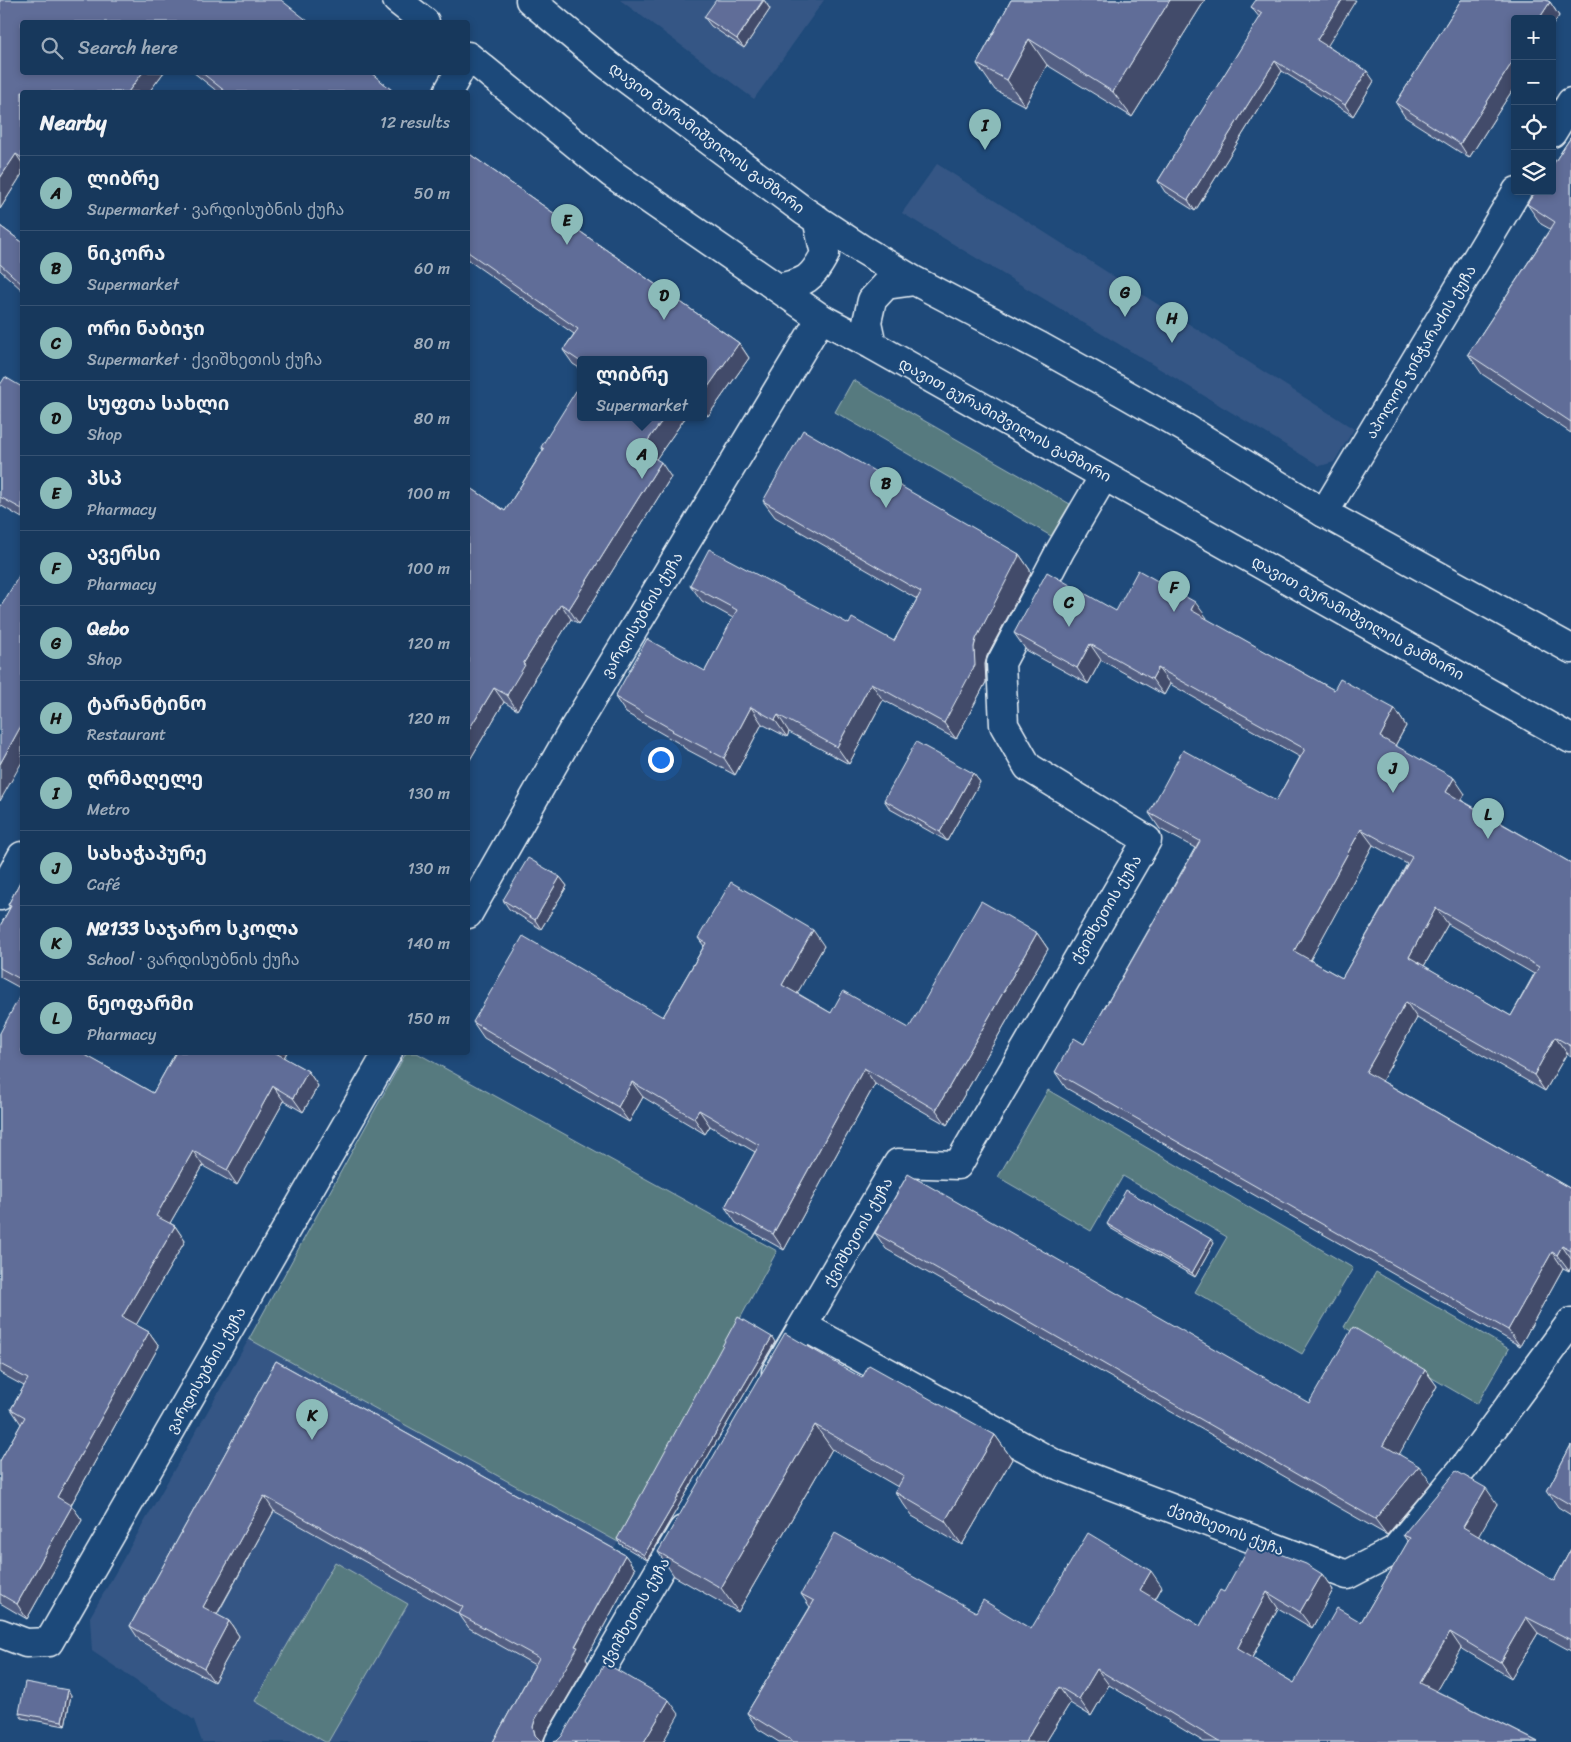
<!DOCTYPE html>
<html lang="en">
<head>
<meta charset="utf-8">
<style>
	body { margin:0; font-family:Sriracha,"Noto Sans Georgian",sans-serif; background:#203f62; color:#f1f3f6 }
	.controls { position:absolute; right:15px; top:15px; display:grid; overflow:hidden; border-radius:5px; box-shadow:0 2px 8px #0003 }
	.controls button { width:45px; height:45px; display:grid; place-items:center; padding:0; border:0; border-bottom:1px solid #365272; background:#17385c; color:#f1f3f6; font:25px sans-serif }
	.you { position:absolute; left:660px; top:759px; width:18px; height:18px; margin:-12px; border:4px solid #fff; border-radius:50%; background:#1a73e8; box-shadow:0 0 0 8px #1a73e833 }
	.badge { display:grid; place-items:center; width:32px; height:32px; border-radius:50%; background:#8bbbb9; color:#111; font-size:16px; font-weight:700 }
	.pin { position:absolute; translate:-50% -41px; filter:drop-shadow(0 1px 2px #0008) }
	.pin::after { content:''; position:absolute; top:26px; width:18px; height:15px; background:inherit; clip-path:polygon(0 0,100% 0,50% 100%) }
	.popup { position:absolute; left:577px; top:356px; width:130px; height:65px; box-sizing:border-box; display:grid; place-content:center; border-radius:5px; background:#17385c; filter:drop-shadow(0 1px 4px #0005); font-size:16px; white-space:nowrap; color:#9eacbb }
	.popup b { font-size:19px; color:#f1f3f6 }
	.popup::after { content:''; position:absolute; left:50%; top:100%; margin-left:-10px; border:10px solid transparent; border-top-color:#17385c }
	.list { margin:0; padding:0; list-style:none }
	h2 { display:flex; justify-content:space-between; align-items:center; height:65px; margin:0; padding:0 20px; font-size:21px }
	h2 small { font-size:16px; font-weight:400; color:#9eacbb }
	.list li { display:grid; grid-template-columns:32px 1fr auto; gap:15px; align-items:center; box-sizing:border-box; height:75px; padding:0 20px; border-top:1px solid #365272 }
	.list b { display:block; font-size:19px; white-space:nowrap }
	.list p { margin:0; font-size:16px; white-space:nowrap; color:#9eacbb }
	.list em { font-size:16px; font-style:normal; color:#9eacbb }
	.icon { flex:none; width:28px; height:28px; fill:none; stroke:currentColor; stroke-width:2; stroke-linecap:round; stroke-linejoin:round }
	.map { position:relative; flex:none; width:1571px; height:1742px; overflow:hidden }
	.search { position:absolute; background:#17385c; box-shadow:0 2px 8px #0003; left:20px; top:20px; width:450px; height:55px; display:flex; align-items:center; gap:12px; box-sizing:border-box; padding:0 18px; border-radius:5px; color:#9eacbb; font-size:19px }
	.panel { position:absolute; background:#17385c; box-shadow:0 2px 8px #0003; left:20px; top:90px; width:450px; height:965px; border-radius:5px }
	.map>svg:first-child { display:block }
	.built { fill:#365785 }
	.green { fill:#567a7f; stroke:#9fb6bc }
	.lines { fill:none; stroke-linecap:round; stroke-linejoin:round }
	.minor-casing { stroke:#e8f1f8; stroke-width:31 }
	.primary-casing { stroke:#e8f1f8; stroke-width:31 }
	.minor { stroke:#1f4a7a; stroke-width:28 }
	.primary { stroke:#1f4a7a; stroke-width:28 }
	.wall { fill:#535e83; stroke:#e8f1f8; fill-rule:evenodd }
	.shaded-wall { fill:#434c6a; stroke:#e8f1f8 }
	.building { fill:#606d98; stroke:#e8f1f8; fill-rule:evenodd }
	.labels { text-anchor:middle; stroke-width:4; stroke-linejoin:round; paint-order:stroke }
	.street-label { font-size:15px; fill:#e8f1f8; stroke:#1f4a7a }
</style>
</head>
<body>
<div class="map">
<svg width="1571" height="1742" viewBox="0 0 1571 1742">
	<rect width="100%" height="100%" fill="#1f4a7a"/>
	<filter id="ink" filterUnits="userSpaceOnUse"><feTurbulence type="fractalNoise" baseFrequency=".02" numOctaves="2"/><feDisplacementMap in="SourceGraphic" scale="10" xChannelSelector="R" yChannelSelector="G"/><feConvolveMatrix kernelMatrix="1 2 1 2 8 2 1 2 1" color-interpolation-filters="sRGB"/></filter>
	<g filter="url(#ink)">
		<path class="built" d="M620 0H824L754 99Z
			M937 164 1354 429 1334 462 1320 466 902 213Z
			M249 1339 618 1542 507 1742H202L194 1720 92 1651 90 1617Z"/>
		<path class="green" d="M853 380 1070 504 1051 536 835 412Z
			M406 1053H417L777 1251 618 1542 249 1339Z
			M1048 1090 1353 1268 1302 1354 1195 1292 1227 1237 1123 1176 1091 1231 998 1177Z
			M1376 1272 1509 1349 1477 1404 1344 1327Z
			M335 1562 408 1604 328 1742H325L255 1701Z"/>
		<g class="lines">
			<g class="minor-casing">
				<path id="minor" d="M448 92 459 72
					M1552 133 1571 102
					M1324 513 1517 191
					M0 896 22 856
					M468 914 574 728 821 318
					M803 1326 1055 1464 1347 1575 1395 1550 1465 1466 1571 1322
					M776 1372 898 1163 958 1165 1147 840 1028 767 1004 725 1001 663 1060 551 1104 476
					M0 1633 26 1643 49 1642 388 1052
					M559 1742 683 1530"/>
			</g>
			<g class="primary-casing">
				<path id="primary" d="M397 0 425 22
					M530 0 608 65 804 211 860 248 915 281 1041 347 1122 392 1187 429 1324 513 1571 649
					M468 56 611 173 821 318 872 345 1571 739
					M778 288C806 282 811 280 825 254L817 219
					M872 345 867 322 872 300 886 285 915 281"/>
			</g>
			<use href="#minor" class="minor"/>
			<use href="#primary" class="primary"/>
		</g>
		<path class="wall" d="M0 0 22 22V72H164L149 92H22V174L0 209Z
			M764 0 770 9 744 48 711 26 704 17Z
			M1011 0H1205L1132 117 1047 65 1025 106 995 90 977 64Z
			M1461 0H1546L1550 2 1559 16 1552 26V19H1515V86L1469 158 1405 117 1396 103Z
			M1251 7 1328 46 1374 81 1353 116 1282 71 1195 211 1165 192 1158 181 1260 18Z
			M193 72H370L394 92H218Z
			M1571 137V433L1482 374 1468 354 1550 229 1541 224 1527 204Z
			M468 153 739 343 749 358 708 416 703 413V360H581V369L573 364 563 350 574 334 468 260Z
			M0 226 22 242V290L0 270Z
			M0 385 22 387V518L0 505Z
			M685 418 656 459 671 477 579 624 571 619 534 678 535 680 517 710 504 702 468 763V486L505 511 543 450 541 447Z
			M763 501 1019 554 1030 570V572L1031 573 987 656 985 664 986 682 956 739 883 700 849 764 789 732 787 737 762 724 735 775 684 748 682 745 626 713 615 697 705 671 733 618 702 601 690 585 849 624 894 641 917 599 775 517Z
			M1116 611 1207 618 1206 619 1334 690 1395 709 1406 726 1395 746 1465 794 1461 800 1571 863V1056L1567 1053 1545 1091 1417 1018 1382 1081 1571 1189V1267L1569 1271 1563 1268 1520 1346 1066 1088 1055 1072 1084 1044 1195 848 1160 829 1149 813 1276 801 1300 757 1170 684 1164 695 1101 660 1088 684 1026 650 1014 633ZM1373 845 1407 864 1342 978 1310 960ZM1448 924 1534 974 1511 1016 1424 966Z
			M973 773 980 782 947 841 890 809 884 800Z
			M560 877 567 886 541 929 509 909 503 900Z
			M22 878V989L0 977V926L10 908 8 905Z
			M1037 933 1048 949 947 1125 875 1084 784 1250 736 1223 725 1207 755 1152 710 1126 705 1134 643 1097 629 1122 484 1038 473 1022 663 1017 704 946 698 938 824 946 797 993 831 1013 909 1028Z
			M0 1033 85 1055 153 1093 176 1052H287L284 1058 308 1071 318 1086 303 1112 284 1101 237 1185 203 1166 170 1223 175 1226 185 1241 136 1325 149 1332 159 1346 71 1505 82 1520 27 1619 0 1603V1461L21 1424 11 1409 24 1386 0 1373Z
			M1107 1224 1214 1243 1195 1277 1110 1228Z
			M875 1233 1309 1403 1425 1370 1437 1386 1399 1454 1431 1483 1387 1535 886 1249Z
			M775 1342 647 1560 620 1544 617 1539Z
			M276 1361 625 1555 635 1569 586 1659 588 1662 546 1734 543 1741 493 1742 535 1665 469 1628 459 1614 274 1511 217 1615 229 1621 239 1636 214 1682 140 1641 130 1626Z
			M862 1378 995 1435 1012 1459 962 1545 912 1516 895 1492 898 1487 832 1449 738 1612 674 1576 658 1552Z
			M1571 1445V1515L1558 1507 1547 1491Z
			M1497 1504 1478 1536 1554 1581 1571 1549V1651L1538 1633 1511 1678 1461 1648 1436 1691 1538 1742H1204L1109 1685 1091 1716 1070 1703 1046 1742H779L758 1729 747 1713 810 1607 801 1594 976 1612 1031 1629 1162 1587 1155 1600 1200 1626 1224 1592 1322 1574 1333 1590 1312 1628 1278 1608 1252 1658 1294 1683 1361 1622 1408 1542 1403 1535Z
			M71 1695 65 1726 22 1718 19 1713Z"/>
		<path class="shaded-wall" d="M764 0 770 9 744 48 737 39Z
			M1170 0H1205L1132 117 1113 92Z
			M1342 0H1356L1325 50 1317 40Z
			M1550 2 1559 16 1552 26V19H1539Z
			M1029 39 1047 65 1025 106 1007 80Z
			M1515 58V86L1469 158 1460 144Z
			M1275 61 1282 71 1195 211 1188 200Z
			M1367 71 1374 81 1353 116 1345 105Z
			M143 72H164L149 92H128Z
			M16 154 22 163V174L0 209V178Z
			M739 343 749 358 708 416 703 409V394Z
			M664 418H685L652 465 641 450Z
			M661 462 671 477 579 624 569 609Z
			M1019 554 1030 570V572L1031 573 987 656 985 664 986 682 956 739 944 723 974 647 976 639Z
			M1195 602 1207 618 1202 626 1191 610Z
			M561 604 571 619 534 678 535 680 517 710 507 695 523 664Z
			M1090 644 1101 660 1088 684 1077 668Z
			M1158 668 1170 684 1164 695 1152 679Z
			M871 683 883 700 849 764 837 747Z
			M494 688 504 702 468 763V731Z
			M751 707 762 724 735 775 724 758Z
			M1395 709 1406 726 1391 753 1380 737Z
			M778 715 789 732 787 737 775 720Z
			M22 724V762L0 801V764Z
			M973 773 980 782 947 841 940 832Z
			M1454 778 1465 794 1457 808 1446 792Z
			M1361 829 1373 845 1306 968 1294 951Z
			M560 877 567 886 541 929 535 920Z
			M1436 908 1448 924 1420 973 1409 957Z
			M813 930 824 946 793 1001 782 985Z
			M1037 933 1048 949 947 1125 936 1110Z
			M1406 1002 1417 1018 1378 1088 1366 1072Z
			M1555 1037 1567 1053 1545 1091 1534 1075Z
			M272 1052H287L280 1065Z
			M864 1068 875 1084 784 1250 773 1234Z
			M308 1071 318 1086 303 1112 293 1098Z
			M632 1082 643 1097 629 1122 618 1107Z
			M273 1086 284 1101 237 1185 227 1170Z
			M699 1110 710 1126 705 1134 694 1118Z
			M193 1151 203 1166 166 1230 156 1216Z
			M175 1226 185 1241 132 1332 122 1317Z
			M1211 1239 1214 1243 1195 1277 1192 1273Z
			M1562 1246 1571 1259V1267L1569 1271 1557 1255Z
			M1552 1252 1563 1268 1520 1346 1508 1330Z
			M149 1332 159 1346 67 1512 57 1497Z
			M772 1337 775 1342 647 1560 644 1555Z
			M1425 1370 1437 1386 1395 1462 1383 1445Z
			M815 1425 832 1449 738 1612 721 1588Z
			M995 1435 1012 1459 962 1545 945 1521Z
			M1419 1466 1431 1483 1387 1535 1375 1519Z
			M1486 1488 1497 1504 1474 1544 1463 1527Z
			M264 1496 274 1511 213 1621 203 1607Z
			M72 1506 82 1520 27 1619 17 1604Z
			M625 1555 635 1569 586 1659 588 1662 546 1734 543 1741 540 1742 535 1735 533 1727 535 1720Z
			M1151 1571 1162 1587 1151 1606 1140 1590Z
			M1322 1574 1333 1590 1312 1628 1300 1612Z
			M1267 1592 1278 1608 1248 1665 1237 1649Z
			M1526 1617 1538 1633 1511 1678 1500 1662Z
			M229 1621 239 1636 214 1682 204 1668Z
			M1450 1632 1461 1648 1431 1700 1420 1683Z
			M1097 1669 1109 1685 1091 1716 1079 1699Z
			M1059 1687 1070 1703 1046 1742H1025Z
			M68 1690 71 1695 65 1726 62 1721Z
			M669 1700 679 1714 663 1742H644Z"/>
		<path class="building" d="M0 0H281L309 22H22V72H143L128 92H22V158L16 154 0 178Z
			M716 0H763L737 39 704 17Z
			M1011 0H1170L1113 92 1029 39 1007 80 977 64Z
			M1256 0H1342L1317 40 1367 71 1345 105 1275 61 1188 200 1158 181 1262 14 1251 7Z
			M1461 0H1546L1550 2 1539 19H1515V58L1460 144 1396 103Z
			M201 72H370L393 91 391 92H226Z
			M1571 137V422L1468 354 1555 222 1527 204 1536 191H1552V166Z
			M468 153 739 343 703 394V360H581V362L563 350 578 329 468 252Z
			M0 226 22 242V284L0 264Z
			M5 377 22 387V509L0 497V385Z
			M581 383V418H664L641 450 661 462 569 609 561 604 523 664 525 665 507 695 494 688 468 731V486L505 511 544 449 541 447Z
			M803 430 1019 554 1018 556H1019L976 639 974 647 975 665 944 723 871 683 837 747 778 715 775 720 751 707 724 758 672 731 673 730 615 697 647 639 705 671 737 610 690 585 709 549 849 624 852 618 894 641 921 592 763 501Z
			M1138 570 1195 602 1191 610 1334 690 1340 679 1395 709 1380 737 1454 778 1446 792 1571 863V1046L1555 1037 1534 1075 1406 1002 1366 1072 1571 1189V1251L1562 1246 1557 1255 1552 1252 1508 1330 1055 1072 1074 1038 1084 1044 1200 841 1149 813 1183 750 1276 801 1305 749 1158 668 1152 679 1090 644 1077 668 1014 633 1047 572 1116 611ZM1361 829 1412 857 1342 978 1294 951ZM1436 908 1539 967 1511 1016 1409 957Z
			M20 574 22 575V724L0 764V608Z
			M916 742 973 773 940 832 884 800Z
			M528 858 560 877 535 920 503 900Z
			M22 878V980L0 968V926L11 906 8 905Z
			M731 882 813 930 782 985 831 1013 843 991 909 1028 981 901 1037 933 936 1110 864 1068 773 1234 725 1207 759 1145 699 1110 694 1118 632 1082 618 1107 473 1022 523 936 663 1017 706 943 698 938Z
			M22 992V1052H80L153 1093 176 1052H274L308 1071 293 1098 273 1086 227 1170 193 1151 156 1216 175 1226 122 1317 149 1332 57 1497 72 1506 17 1604 0 1594V1461L25 1417 11 1409 28 1379 0 1364V1033Z
			M908 1174 1309 1403 1353 1327 1425 1370 1383 1445 1419 1466 1375 1519 875 1233Z
			M1126 1190 1211 1239 1192 1273 1107 1224Z
			M738 1317 772 1337 644 1555 617 1539Z
			M785 1333 862 1378 869 1365 995 1435 945 1521 895 1492 904 1476 815 1425 721 1588 658 1552Z
			M276 1361 625 1555 575 1646 578 1647 535 1720 533 1727 535 1735 541 1741 545 1742H493L539 1658 459 1614 463 1607 264 1496 203 1607 229 1621 204 1668 130 1626Z
			M1571 1445V1505L1547 1491Z
			M1456 1471 1486 1488 1463 1527 1554 1581 1571 1549V1640L1526 1617 1500 1662 1450 1632 1420 1683 1538 1742H1219L1097 1669 1079 1699 1059 1687 1025 1742H794L747 1713 814 1601 801 1594 835 1533 976 1612 983 1600 1031 1629 1088 1533 1151 1571 1140 1590 1200 1626 1220 1590 1224 1592 1251 1543 1306 1564 1322 1574 1300 1612 1267 1592 1237 1649 1294 1683 1337 1608 1361 1622 1410 1538 1403 1535Z
			M605 1663 669 1700 644 1742H553L557 1741 562 1736Z
			M25 1682 68 1690 62 1721 19 1713Z"/>
	</g>
	<g class="labels">
		<g class="street-label">
			<text transform="translate(707 138) rotate(37)" y="5">დავით გურამიშვილის გამზირი</text>
			<text transform="translate(1421 352) rotate(-59)" y="5">აპოლონ ჯინჭარაძის ქუჩა</text>
			<text transform="translate(1005 420) rotate(29)" y="5">დავით გურამიშვილის გამზირი</text>
			<text transform="translate(642 615) rotate(-59)" y="5">ვარდისუბნის ქუჩა</text>
			<text transform="translate(1358 618) rotate(29)" y="5">დავით გურამიშვილის გამზირი</text>
			<text transform="translate(1106 909) rotate(-59)" y="5">ქვიშხეთის ქუჩა</text>
			<text transform="translate(858 1232) rotate(-60)" y="5">ქვიშხეთის ქუჩა</text>
			<text transform="translate(206 1370) rotate(-60)" y="5">ვარდისუბნის ქუჩა</text>
			<text transform="translate(1226 1529) rotate(21)" y="5">ქვიშხეთის ქუჩა</text>
			<text transform="translate(635 1612) rotate(-60)" y="5">ქვიშხეთის ქუჩა</text>
		</g>
	</g>
</svg>
<div class="controls">
<button>+</button>
<button>−</button>
<button><svg class="icon" aria-label="locate" viewBox="0 0 24 24"><circle cx="12" cy="12" r="6"/><path d="M12 2v4M12 18v4M2 12h4M18 12h4"/></svg></button>
<button><svg class="icon" aria-label="layers" viewBox="0 0 24 24"><path d="M12 4l9 5-9 5-9-5zM3 14l9 5 9-5"/></svg></button>
</div>
<div class="you"></div>
<div class="pin badge" style="left:642px;top:479px">A</div>
<div class="popup"><b>ლიბრე</b>Supermarket</div>
<div class="pin badge" style="left:886px;top:508px">B</div>
<div class="pin badge" style="left:1069px;top:627px">C</div>
<div class="pin badge" style="left:664px;top:320px">D</div>
<div class="pin badge" style="left:567px;top:245px">E</div>
<div class="pin badge" style="left:1174px;top:612px">F</div>
<div class="pin badge" style="left:1125px;top:317px">G</div>
<div class="pin badge" style="left:1172px;top:343px">H</div>
<div class="pin badge" style="left:985px;top:150px">I</div>
<div class="pin badge" style="left:1393px;top:793px">J</div>
<div class="pin badge" style="left:312px;top:1440px">K</div>
<div class="pin badge" style="left:1488px;top:839px">L</div>
<div class="search"><svg class="icon" aria-label="search" viewBox="0 0 24 24"><circle cx="10" cy="10" r="6"/><path d="M15 15l6 6"/></svg>Search here</div>
<section class="panel">
<h2>Nearby<small>12 results</small></h2>
<ul class="list">
<li><span class="badge">A</span><div><b>ლიბრე</b><p>Supermarket · ვარდისუბნის ქუჩა</p></div><em>50 m</em></li>
<li><span class="badge">B</span><div><b>ნიკორა</b><p>Supermarket</p></div><em>60 m</em></li>
<li><span class="badge">C</span><div><b>ორი ნაბიჯი</b><p>Supermarket · ქვიშხეთის ქუჩა</p></div><em>80 m</em></li>
<li><span class="badge">D</span><div><b>სუფთა სახლი</b><p>Shop</p></div><em>80 m</em></li>
<li><span class="badge">E</span><div><b>პსპ</b><p>Pharmacy</p></div><em>100 m</em></li>
<li><span class="badge">F</span><div><b>ავერსი</b><p>Pharmacy</p></div><em>100 m</em></li>
<li><span class="badge">G</span><div><b>Qebo</b><p>Shop</p></div><em>120 m</em></li>
<li><span class="badge">H</span><div><b>ტარანტინო</b><p>Restaurant</p></div><em>120 m</em></li>
<li><span class="badge">I</span><div><b>ღრმაღელე</b><p>Metro</p></div><em>130 m</em></li>
<li><span class="badge">J</span><div><b>სახაჭაპურე</b><p>Café</p></div><em>130 m</em></li>
<li><span class="badge">K</span><div><b>№133 საჯარო სკოლა</b><p>School · ვარდისუბნის ქუჩა</p></div><em>140 m</em></li>
<li><span class="badge">L</span><div><b>ნეოფარმი</b><p>Pharmacy</p></div><em>150 m</em></li>
</ul>
</section>
</div>
</body>
</html>
